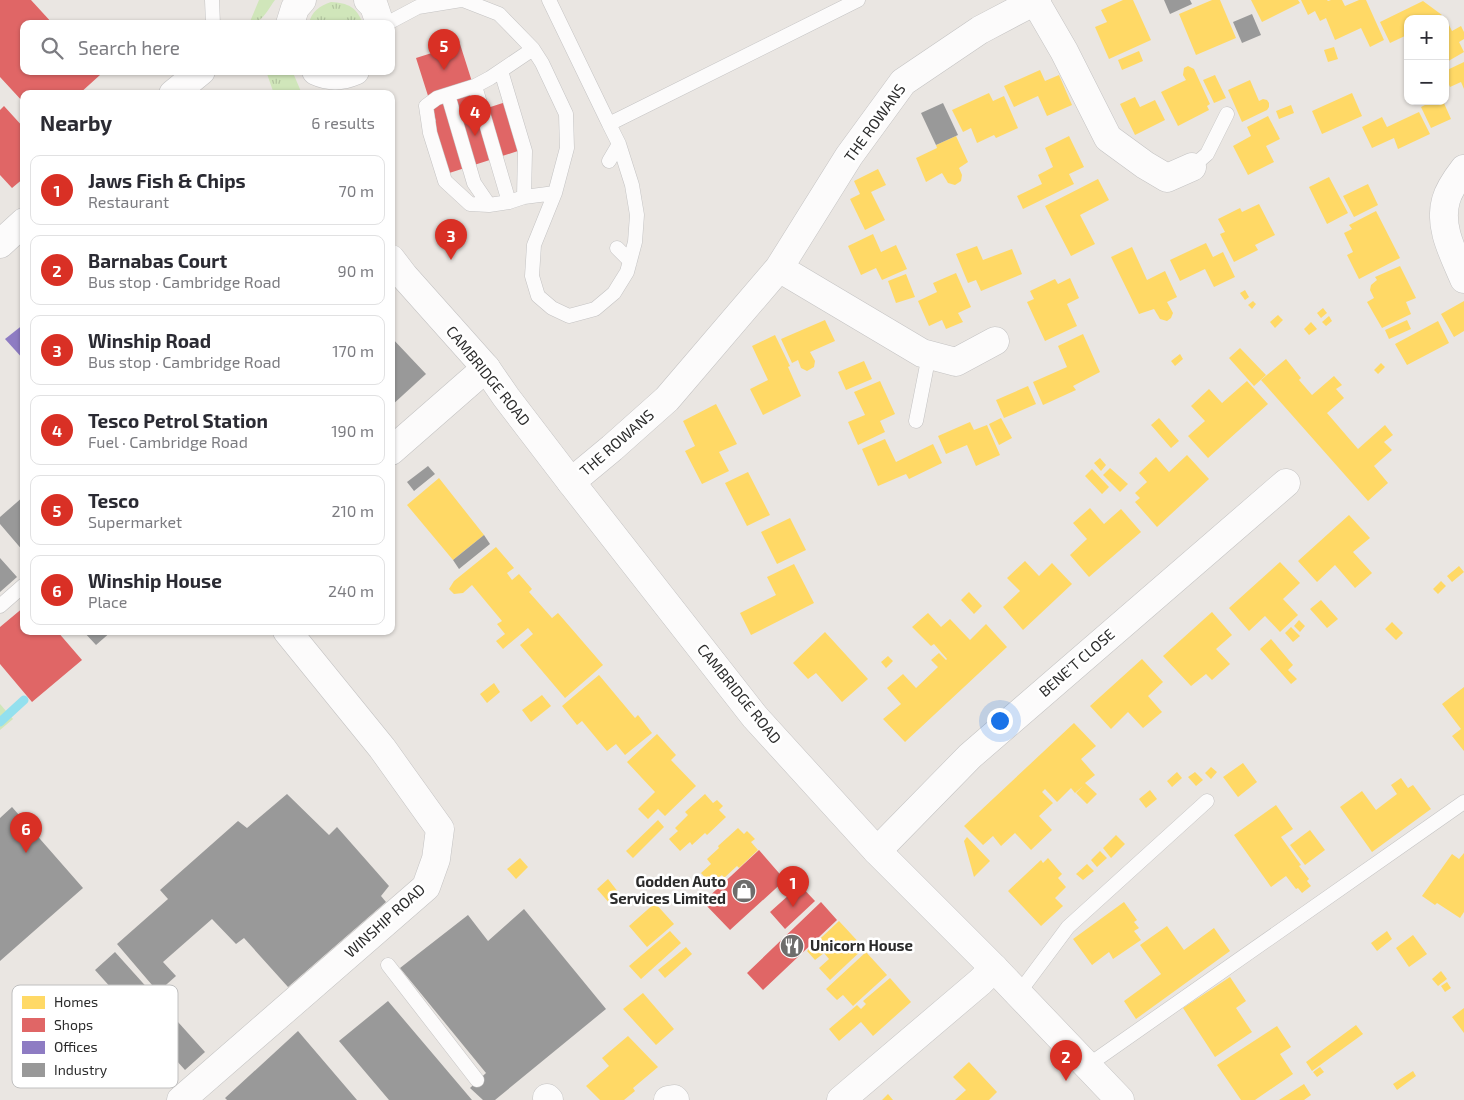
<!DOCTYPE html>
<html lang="en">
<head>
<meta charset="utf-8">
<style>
	body { margin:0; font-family:"Exo 2",sans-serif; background:#f7f7f7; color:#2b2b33 }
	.controls { position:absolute; right:15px; top:15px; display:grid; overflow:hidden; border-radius:10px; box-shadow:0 1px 4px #0004 }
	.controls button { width:45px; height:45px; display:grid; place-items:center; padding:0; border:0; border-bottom:1px solid #e1e1e2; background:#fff; color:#2b2b33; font:25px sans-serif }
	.you { position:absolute; left:999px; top:720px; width:18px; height:18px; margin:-12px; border:4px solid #fff; border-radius:50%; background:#1a73e8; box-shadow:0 0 0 8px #1a73e833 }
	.badge { display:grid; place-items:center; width:32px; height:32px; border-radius:50%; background:#d93025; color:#fff; font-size:16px; font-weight:700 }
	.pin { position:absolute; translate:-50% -41px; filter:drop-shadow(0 1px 2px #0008) }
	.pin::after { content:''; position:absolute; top:26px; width:18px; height:15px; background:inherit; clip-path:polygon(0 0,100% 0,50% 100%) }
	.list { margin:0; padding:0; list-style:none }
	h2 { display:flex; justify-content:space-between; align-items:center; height:65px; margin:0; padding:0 20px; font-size:21px }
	h2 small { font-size:16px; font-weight:400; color:#7c7c81 }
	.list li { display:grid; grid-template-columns:32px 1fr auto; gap:15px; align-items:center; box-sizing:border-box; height:70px; margin:0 10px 10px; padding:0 10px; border:1px solid #e1e1e2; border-radius:10px }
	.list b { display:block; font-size:19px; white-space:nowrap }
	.list p { margin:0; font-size:16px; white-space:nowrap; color:#7c7c81 }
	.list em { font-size:16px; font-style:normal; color:#7c7c81 }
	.icon { flex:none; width:28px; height:28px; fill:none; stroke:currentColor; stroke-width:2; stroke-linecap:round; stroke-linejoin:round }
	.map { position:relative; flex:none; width:1464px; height:1100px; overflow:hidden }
	.search { position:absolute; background:#fff; box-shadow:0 1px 4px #0004; left:20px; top:20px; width:375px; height:55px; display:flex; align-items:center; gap:12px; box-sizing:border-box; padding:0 18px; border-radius:10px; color:#7c7c81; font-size:19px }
	.panel { position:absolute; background:#fff; box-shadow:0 1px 4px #0004; left:20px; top:90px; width:375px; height:545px; border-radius:10px }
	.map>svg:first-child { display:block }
	.grass { fill:url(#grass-tufts) }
	.park { fill:#d0e6ba }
	.homes { fill:#ffd966 }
	.shops { fill:#e06666 }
	.offices { fill:#8e7cc3 }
	.industry { fill:#999 }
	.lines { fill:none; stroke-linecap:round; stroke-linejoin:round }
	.stream { stroke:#93e0ee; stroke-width:9 }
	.lane-casing { stroke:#c4c3c3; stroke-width:15 }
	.street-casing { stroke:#c4c3c3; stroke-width:29 }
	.secondary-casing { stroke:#c4c3c3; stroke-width:29 }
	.lane { stroke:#fcfbfb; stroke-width:14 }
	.street { stroke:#fcfbfb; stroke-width:28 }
	.secondary { stroke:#fcfbfb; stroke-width:28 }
	.labels { text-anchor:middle; stroke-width:5; stroke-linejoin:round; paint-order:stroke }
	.street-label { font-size:15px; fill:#2c2c2c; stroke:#fff }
	.poi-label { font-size:15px; font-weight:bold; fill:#2c2c2c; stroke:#fff; text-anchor:end }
	.key { fill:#fff; stroke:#c0c0c0; stroke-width:1 }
	.key-label { font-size:14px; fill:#2c2c2c }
</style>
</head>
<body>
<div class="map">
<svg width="1464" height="1100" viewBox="0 0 1464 1100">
	<defs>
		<pattern id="grass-tufts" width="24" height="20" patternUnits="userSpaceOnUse" patternTransform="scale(1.25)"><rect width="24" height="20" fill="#d0e6ba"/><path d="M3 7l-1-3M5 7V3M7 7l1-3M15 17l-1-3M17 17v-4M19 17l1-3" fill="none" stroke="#b3c5a0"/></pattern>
	</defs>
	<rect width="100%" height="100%" fill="#eae6e2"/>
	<path class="grass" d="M259 0H275C268 9 262 24 249 24Z
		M331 2C348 3 357 7 363 24H309C311 11 320 6 331 2Z
		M266 71H290L294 75 302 94H274Z"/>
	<path class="park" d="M0 704 13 719 0 730Z"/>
	<path class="homes" d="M1123 0H1133L1151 40 1109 59 1095 27 1107 22 1101 10Z
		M1212 0H1220L1236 38 1196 55 1179 14Z
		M1251 0H1298L1300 3 1262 22Z
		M1301 0H1327L1328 1 1331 0H1342L1345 6 1359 0H1366L1384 40 1370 47 1361 28 1335 40 1326 18 1320 21 1315 11 1308 15Z
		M1423 1 1442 15 1434 19H1408V32L1406 33 1407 35 1390 43 1380 22Z
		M1445 17 1452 31 1461 26 1464 32V39L1459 42 1464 52 1445 63V19H1441Z
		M1334 47 1338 59 1328 62 1324 50Z
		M1139 51 1143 61 1122 70 1118 60Z
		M1464 62V89L1461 82 1450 87 1445 75V71Z
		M1188 66 1194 69 1210 104 1207 106 1209 110 1178 126 1161 92 1186 80 1183 75 1184 68Z
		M1040 70 1045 81 1059 75 1072 105 1047 116 1038 96 1014 107 1004 86Z
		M1215 75 1226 98 1214 103 1203 80Z
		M1250 80 1259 101 1263 99 1267 100 1269 103V107L1267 110 1242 122 1228 90Z
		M989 93 993 101 1004 96 1018 128 996 138 994 135 977 143 971 128 963 132 952 110Z
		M1352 93 1362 116 1322 134 1312 111Z
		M1135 97 1140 107 1155 100 1165 120 1135 135 1120 104Z
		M1433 101H1443L1451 119 1431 128 1421 107Z
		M1291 105 1294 113 1279 119 1276 111Z
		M1419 112 1430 134 1398 149 1394 138 1372 148 1362 127 1382 117 1387 127Z
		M1268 116 1280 139 1266 146 1274 162 1248 175 1233 146 1251 136 1247 127Z
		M956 136 968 162 959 168 962 175 961 181 955 185 948 183 942 173 926 182 916 158 937 148 936 145Z
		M1069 136 1084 167 1069 174 1074 184 1023 209 1017 196 1042 184 1038 175 1053 167 1045 148Z
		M878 169 886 185 871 192 885 220 865 230 850 199 860 194 854 181Z
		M1329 177 1348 213 1327 224 1309 187Z
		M1098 179 1109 200 1080 215 1095 244 1071 256 1045 206Z
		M1368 184 1378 205 1354 217 1343 196Z
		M1259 204 1275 235 1255 245 1258 250 1234 262 1220 234 1225 232 1218 219 1240 208 1242 212Z
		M1376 211 1400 258 1359 279 1347 255 1353 252 1344 233 1352 229 1349 225Z
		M873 234 881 252 896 245 907 269 882 280 876 268 861 275 848 246Z
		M1206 243 1213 257 1223 252 1235 277 1214 287 1205 269 1180 281 1170 260Z
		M977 246 983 260 1012 249 1022 274 981 291 976 280 968 283 956 254Z
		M1132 247 1147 280 1165 271 1177 297 1167 302 1173 313 1171 318 1167 321 1160 319 1154 309 1139 314 1111 257Z
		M1400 266 1416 298 1406 302 1411 314 1382 328 1367 302 1374 298 1370 290 1371 285 1377 280 1375 277Z
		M956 273 971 307 958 313 963 322 946 329 942 320 929 326 918 301 937 292 933 283Z
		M906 274 915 297 896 303 888 281Z
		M1070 278 1079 298 1067 304 1077 326 1045 341 1027 302 1034 299 1030 291 1055 279 1058 284Z
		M1245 290 1249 297 1245 300 1240 293Z
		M1253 301 1256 304 1252 309 1248 305Z
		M1464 301V331L1454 337 1441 314Z
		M1323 308 1327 313 1321 318 1317 313Z
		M1278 315 1283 320 1275 328 1270 322Z
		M1329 316 1332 321 1326 326 1322 322Z
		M825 320 835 341 810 352 815 361 814 367 807 371 801 368 798 360 792 363 781 339Z
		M1407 320 1411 329 1389 339 1385 330Z
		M1438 321 1449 343 1407 365 1395 344Z
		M1311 322 1317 329 1309 335 1304 329Z
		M1083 334 1100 372 1073 386 1076 390 1043 405 1033 382 1067 367 1058 346Z
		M775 335 790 366 788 367 801 396 763 415 750 389 768 380 752 346Z
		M1240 348 1266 375 1254 386 1229 358Z
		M1180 354 1183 359 1175 366 1171 361Z
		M1286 359 1301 378 1299 380 1312 395 1334 376 1342 385 1336 389 1344 398 1327 413 1358 449 1385 425 1393 435 1384 442 1392 450 1374 466 1388 483 1368 501 1261 380Z
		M864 361 872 379 846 390 838 372Z
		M1381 363 1385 367 1378 374 1374 370Z
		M880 381 895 414 880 421 885 432 858 445 848 422 865 415 854 392Z
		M1247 381 1268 404 1208 458 1188 436 1205 421 1191 406 1209 389 1222 403Z
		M1028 386 1036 404 1004 418 996 400Z
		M716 404 737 444 719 452 729 471 702 484 685 451 695 446 683 421Z
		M1001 418 1012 438 999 445 989 424Z
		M1159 418 1179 441 1171 448 1151 425Z
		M970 422 974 430 987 425 1000 455 976 466 967 445 946 454 938 436Z
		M885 439 896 462 933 444 942 463 909 479 906 474 878 486 862 449Z
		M1187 455 1209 479 1157 527 1135 502 1140 498 1135 493 1147 482 1139 473 1156 457 1169 472Z
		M1100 458 1106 465 1101 471 1094 463Z
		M1110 468 1128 484 1120 492 1103 475Z
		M1092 469 1109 487 1102 494 1085 476Z
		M748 472 770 515 747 526 725 483Z
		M439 478 484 535 453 560 407 505Z
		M1090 508 1104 524 1121 509 1141 532 1089 577 1070 555 1087 539 1073 523Z
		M1349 515 1370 538 1353 552 1372 573 1355 588 1335 565 1317 582 1298 561Z
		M790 518 806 550 777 564 761 532Z
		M496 547 514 568 507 573 512 580 519 574 532 589 529 592 552 618 558 613 603 665 565 698 520 645 533 634 528 628 503 649 496 641 505 634 497 624 502 621 472 585 463 593 454 594 449 589 454 581Z
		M1025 561 1039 576 1052 563 1072 584 1023 630 1003 607 1020 591 1007 578Z
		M1280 562 1300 583 1283 599 1298 615 1280 632 1265 616 1249 631 1229 608Z
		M794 564 814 603 751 635 740 613 776 595 767 577Z
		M1459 566 1464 572 1452 582 1447 576Z
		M1441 581 1446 586 1438 594 1433 589Z
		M969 592 982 606 974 614 961 600Z
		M1321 600 1338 619 1327 628 1310 609Z
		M1212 612 1232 635 1216 649 1230 664 1212 680 1206 674 1191 686 1163 656Z
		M928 613 941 627 950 619 970 640 986 624 1007 647 905 742 883 719 901 704 887 688 903 674 916 688 938 667 931 660 939 653 946 660 947 659 934 644 931 646 912 627Z
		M1299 620 1305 626 1300 632 1294 626Z
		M1392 622 1403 633 1396 640 1385 629Z
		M1291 627 1300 636 1293 642 1285 633Z
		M825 632 868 679 842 702 816 673 808 679 793 663Z
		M1271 639 1293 665 1288 670 1297 679 1291 684 1260 649Z
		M888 656 893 661 886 668 881 662Z
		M1142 659 1163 682 1148 696 1162 712 1143 728 1128 712 1111 729 1090 706Z
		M599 675 635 718 638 715 652 733 625 755 616 744 607 751 582 721 577 725 562 706Z
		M494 683 500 692 487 703 480 694Z
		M1464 687V751L1452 736 1461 729 1442 704Z
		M542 695 551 706 531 722 522 710Z
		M1074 723 1096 746 1081 759 1095 775 1085 783 1097 794 1087 804 1076 793 1083 786 1075 793 1071 788 1057 802 1045 789 1042 792 1053 803 1039 816 1052 830 1031 850 1015 833 1001 846 993 836 983 845 964 826Z
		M657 734 676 755 671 760 696 786 665 816 658 809 648 819 638 809 655 792 627 762Z
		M1243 763 1257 782 1238 797 1223 777Z
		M1211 767 1217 772 1211 779 1205 773Z
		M1177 772 1182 778 1172 787 1167 781Z
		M1195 772 1203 780 1196 786 1188 777Z
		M1401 778 1408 788 1413 785 1431 809 1372 852 1340 807 1362 791 1376 810 1397 794 1391 785Z
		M1150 790 1157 799 1146 808 1139 799Z
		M705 794 713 803 717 800 723 806 719 810 726 817 707 835 705 833 692 845 690 842 680 851 669 839 678 831 675 828 688 815 685 812Z
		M1276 805 1293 829 1281 837 1301 865 1299 866 1309 879 1307 881 1311 886 1302 893 1298 888 1296 889 1286 876 1271 887 1234 835Z
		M658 820 664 827 633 858 626 851Z
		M738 828 744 834 747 831 755 839 751 842 758 850 739 868 737 866 724 878 722 875 711 884 701 873 711 864 707 859 719 848 718 846Z
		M1310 830 1325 850 1305 865 1290 845Z
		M1116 835 1125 844 1111 858 1103 848Z
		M967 837 990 861 974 877 964 841Z
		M1100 851 1107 858 1097 867 1091 860Z
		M1464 853V912L1460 918 1437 903 1435 905 1422 896 1452 854 1459 859Z
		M520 858 528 867 516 879 507 869Z
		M1048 858 1062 874 1058 878 1066 887 1055 898 1063 906 1041 926 1008 891 1041 860 1043 863Z
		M1087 864 1094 871 1083 880 1076 874Z
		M608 879 622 897 611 905 597 889Z
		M1124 902 1137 920 1134 922 1139 928 1134 931 1141 940 1113 959 1109 952 1092 965 1073 939Z
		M655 903 674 924 647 947 629 926Z
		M839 921 864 948 830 980 819 968 829 959 824 953 815 960 807 951Z
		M1167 926 1184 950 1214 928 1230 951 1136 1019 1124 1001 1161 974 1140 945Z
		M670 931 681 943 641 979 629 966Z
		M1387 931 1392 939 1377 951 1371 943Z
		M1413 935 1427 954 1409 967 1396 948Z
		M686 947 692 954 665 978 658 970Z
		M866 952 887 975 853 1006 843 995 837 1000 826 989Z
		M1441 971 1447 979 1438 986 1432 979Z
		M1230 977 1246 1001 1236 1008 1252 1032 1215 1057 1183 1008Z
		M890 978 911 1002 873 1036 861 1022 839 1041 829 1029 857 1005 861 1009 866 1004 863 1001Z
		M1447 982 1451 988 1445 992 1441 986Z
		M643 993 674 1029 656 1045 623 1009Z
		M1464 1008V1033L1452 1017Z
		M1356 1025 1363 1034 1312 1071 1306 1062Z
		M1277 1026 1291 1047 1280 1054 1293 1074 1255 1100H1241L1217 1065Z
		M628 1036 658 1067 633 1088 635 1091 624 1100H600L586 1086 609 1066 602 1058Z
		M969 1062 997 1092 989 1100H955L966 1090 953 1077Z
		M1320 1067 1324 1072 1317 1077 1313 1072Z
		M1413 1071 1416 1076 1397 1090 1393 1084Z
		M1304 1084 1311 1095 1304 1100H1279Z
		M888 1094 893 1100H882Z"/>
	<path class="shops" d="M0 0H31L53 24H24V71H97L100 75 79 94H24V103L0 77Z
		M460 44 481 110 509 101 524 149 443 175 426 123 436 121 416 58Z
		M4 106 24 128V178L12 188 0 175V110Z
		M24 607V631H57L82 660 32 702 0 664V627Z
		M759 850 785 880 730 930 703 902Z
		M800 885 815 901 785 929 770 912Z
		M821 902 837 920 763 990 747 973Z"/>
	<path class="offices" d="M24 324V360L5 339Z"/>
	<path class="industry" d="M1164 0H1190L1192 4 1170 14Z
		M1252 14 1261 35 1242 43 1233 22Z
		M943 103 958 135 936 145 921 113Z
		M391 337 426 374 391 406Z
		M428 466 435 474 414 491 407 482Z
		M24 496V552L0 524V517Z
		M484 535 490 544 459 569 453 560Z
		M0 558 17 577 0 592Z
		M83 631H112L96 645Z
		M287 794 329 835 337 827 389 886 381 896 386 902 288 987 244 938 236 944 212 919 163 962 176 976 158 992 117 944 168 899 160 890 238 821 247 828Z
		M12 807 83 888 0 961V818Z
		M524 909 606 1009 495 1100H483L470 1088 486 1073 400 968 468 915 488 941Z
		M115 952 205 1052 185 1070 95 970Z
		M388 1001 472 1100H389L339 1041Z
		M298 1031 357 1100H227L225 1098Z"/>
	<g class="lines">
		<path class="stream" d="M0 722 24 700"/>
		<g class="lane-casing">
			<path id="lane" d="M212 0 213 24
				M463 0 499 14 533 49 542 63 566 114 567 148 555 193 534 245 532 276 538 296 552 308 569 316 595 309 614 293 627 272 635 242 637 215 632 185 619 144 609 124
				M549 0 609 124 858 0
				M386 24 418 7 461 0
				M533 49 490 78 475 86 437 98 426 106 430 133 445 181 470 204 489 205 509 202 524 197 555 193
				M501 71 525 151 524 197
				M475 86 509 202
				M448 95 474 183 489 205
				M609 161 619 144
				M1192 167 1207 154 1227 114
				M617 248 630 261
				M916 421 929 355
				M0 606 24 585
				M388 965 477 1080
				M1018 994 1068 927 1207 801
				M1087 1066 1464 802"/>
		</g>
		<g class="street-casing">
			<path id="street" d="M1035 1 1064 51 1108 138 1145 165 1167 178 1192 167
				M173 94 201 71
				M1464 169C1457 178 1449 189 1446 200 1438 227 1454 255 1464 279
				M0 244 24 222
				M779 268 922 353 956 362 995 341
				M391 451 486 368
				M571 482 612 448 667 399 779 268 849 156 903 82 980 30 1037 0
				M877 851 970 756 1286 483
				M547 1098 549 1100
				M181 1100 426 887 436 859 440 829 382 748 287 631
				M668 1100 674 1099 675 1100
				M841 1100 980 982 994 968"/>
		</g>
		<g class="secondary-casing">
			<path id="secondary" d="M368 0 374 6 380 24
				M290 24 295 8 302 0
				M316 71C329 77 341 77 355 71
				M391 259 404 276 486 368 506 397 571 482 755 717 877 851 994 968 1120 1100"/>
		</g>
		<use href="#lane" class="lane"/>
		<use href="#street" class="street"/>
		<use href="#secondary" class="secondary"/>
	</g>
	<defs>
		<g id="shop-disc" transform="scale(1.25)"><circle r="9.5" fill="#6e6d6c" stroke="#fff"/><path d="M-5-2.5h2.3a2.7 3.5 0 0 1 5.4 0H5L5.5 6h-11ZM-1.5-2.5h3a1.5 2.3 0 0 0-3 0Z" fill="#fff"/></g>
		<g id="restaurant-disc" transform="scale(1.25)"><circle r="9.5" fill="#6e6d6c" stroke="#fff"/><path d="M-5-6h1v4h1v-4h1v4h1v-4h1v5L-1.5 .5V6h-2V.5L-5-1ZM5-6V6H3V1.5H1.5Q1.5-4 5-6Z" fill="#fff"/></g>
	</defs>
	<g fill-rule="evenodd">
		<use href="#shop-disc" x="744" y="891"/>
		<use href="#restaurant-disc" x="792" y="946"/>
	</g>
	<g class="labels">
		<g class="street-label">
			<text transform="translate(875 123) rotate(-54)" y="5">THE ROWANS</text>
			<text transform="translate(488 376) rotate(51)" y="5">CAMBRIDGE ROAD</text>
			<text transform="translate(617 443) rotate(-41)" y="5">THE ROWANS</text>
			<text transform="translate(1077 663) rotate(-41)" y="5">BENE'T CLOSE</text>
			<text transform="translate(739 694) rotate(51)" y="5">CAMBRIDGE ROAD</text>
			<text transform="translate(385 921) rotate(-42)" y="5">WINSHIP ROAD</text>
		</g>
		<g class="poi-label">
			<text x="726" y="887">Godden Auto<tspan x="726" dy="17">Services Limited</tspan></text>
			<text x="810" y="951" text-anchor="start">Unicorn House</text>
		</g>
	</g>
	<rect x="12" y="985" width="166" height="103" rx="8" class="key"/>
	<rect x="22" y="996" width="23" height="13" fill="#ffd966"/>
	<rect x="22" y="1018" width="23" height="14" fill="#e06666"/>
	<rect x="22" y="1041" width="23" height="13" fill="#8e7cc3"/>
	<rect x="22" y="1063" width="23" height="14" fill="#999"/>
	<g class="key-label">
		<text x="54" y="1007">Homes</text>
		<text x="54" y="1030">Shops</text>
		<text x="54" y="1052">Offices</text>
		<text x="54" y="1075">Industry</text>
	</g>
</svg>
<div class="controls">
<button>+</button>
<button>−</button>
</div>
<div class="you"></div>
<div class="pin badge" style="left:793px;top:907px">1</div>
<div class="pin badge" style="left:1066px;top:1081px">2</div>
<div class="pin badge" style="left:451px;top:260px">3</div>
<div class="pin badge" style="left:475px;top:136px">4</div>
<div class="pin badge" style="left:444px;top:70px">5</div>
<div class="pin badge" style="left:26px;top:853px">6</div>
<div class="search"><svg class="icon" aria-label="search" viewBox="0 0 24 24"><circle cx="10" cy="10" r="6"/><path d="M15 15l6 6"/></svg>Search here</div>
<section class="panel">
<h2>Nearby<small>6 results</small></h2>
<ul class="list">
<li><span class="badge">1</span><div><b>Jaws Fish &amp; Chips</b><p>Restaurant</p></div><em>70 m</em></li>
<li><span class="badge">2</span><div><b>Barnabas Court</b><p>Bus stop · Cambridge Road</p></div><em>90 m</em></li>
<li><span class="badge">3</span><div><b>Winship Road</b><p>Bus stop · Cambridge Road</p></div><em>170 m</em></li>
<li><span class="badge">4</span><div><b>Tesco Petrol Station</b><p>Fuel · Cambridge Road</p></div><em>190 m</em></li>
<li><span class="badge">5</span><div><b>Tesco</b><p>Supermarket</p></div><em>210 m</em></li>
<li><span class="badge">6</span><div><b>Winship House</b><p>Place</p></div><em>240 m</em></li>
</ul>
</section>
</div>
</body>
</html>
